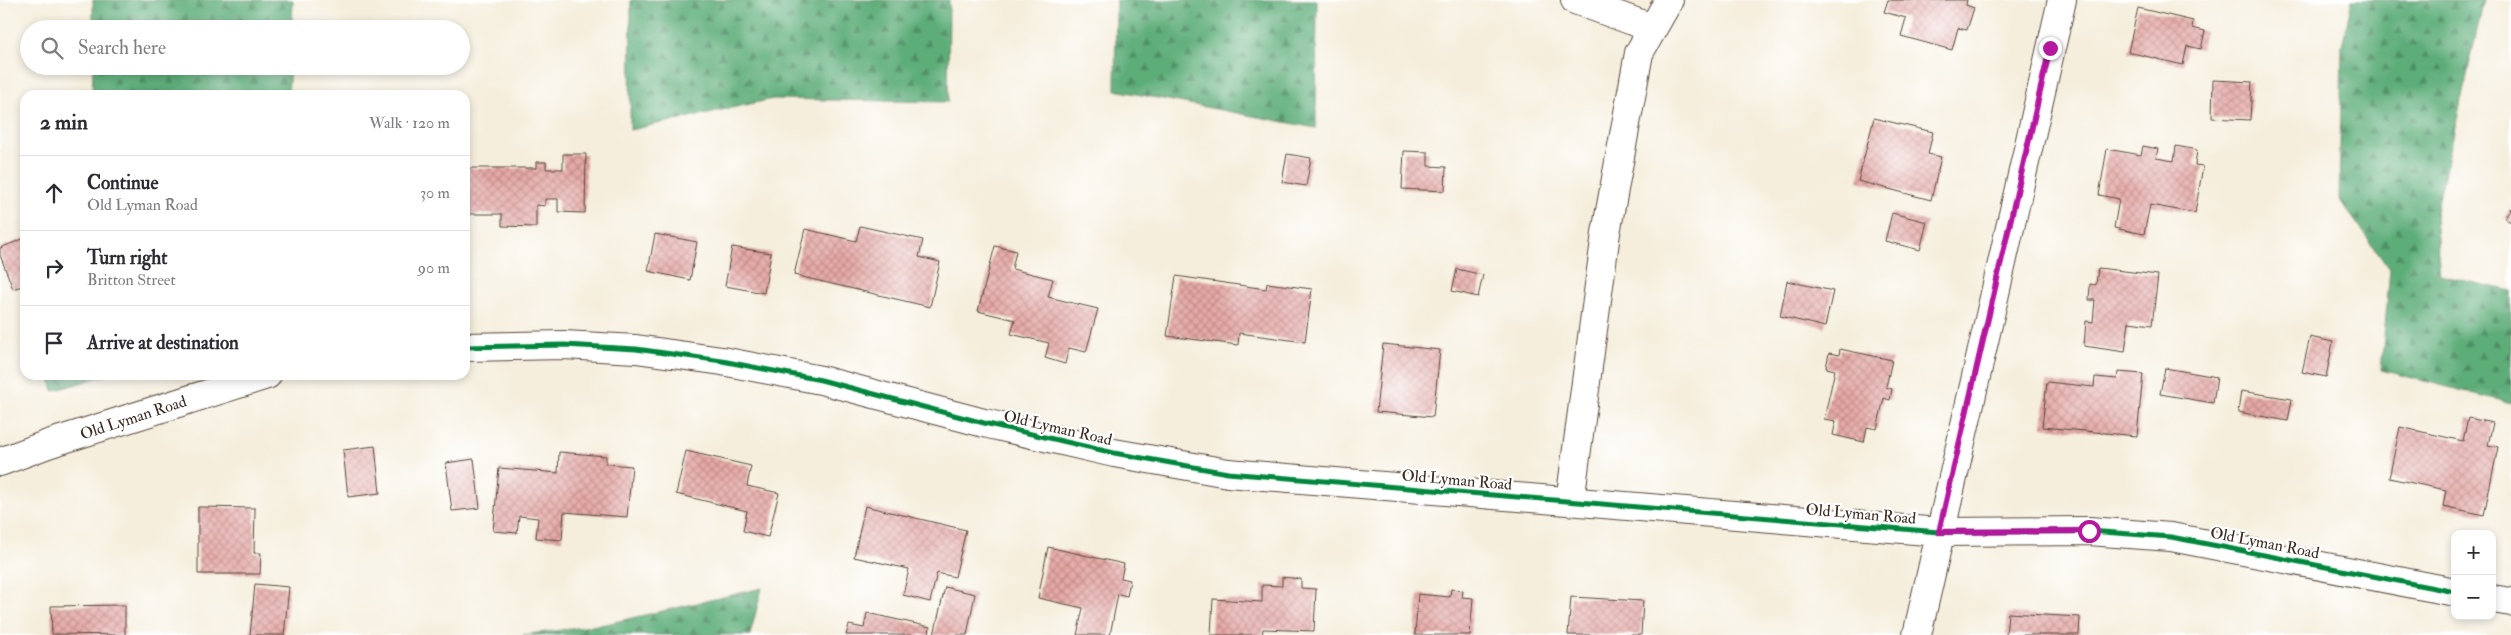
<!DOCTYPE html>
<html lang="en">
<head>
<meta charset="utf-8">
<style>
	body { margin:0; font-family:"IM FELL Double Pica",serif; background:#f2f2f3; color:#2b2b33 }
	.controls { position:absolute; right:15px; bottom:15px; display:grid; overflow:hidden; border-radius:10px; box-shadow:0 2px 8px #0003 }
	.controls button { width:45px; height:45px; display:grid; place-items:center; padding:0; border:0; border-bottom:1px solid #e1e1e2; background:#fff; color:#2b2b33; font:25px sans-serif }
	.stop { position:absolute; width:15px; height:15px; margin:-11px; border:4px solid #b5179e; border-radius:50%; background:#fff }
	.stop.end { background:#b5179e; border-color:#fff; box-shadow:0 1px 5px #0008 }
	.list { margin:0; padding:0; list-style:none }
	h2 { display:flex; justify-content:space-between; align-items:center; height:65px; margin:0; padding:0 20px; font-size:21px }
	h2 small { font-size:16px; font-weight:400; color:#7c7c81 }
	.list li { display:grid; grid-template-columns:32px 1fr auto; gap:15px; align-items:center; box-sizing:border-box; height:75px; padding:0 20px; border-top:1px solid #e1e1e2 }
	.list b { display:block; font-size:19px; white-space:nowrap }
	.list p { margin:0; font-size:16px; white-space:nowrap; color:#7c7c81 }
	.list em { font-size:16px; font-style:normal; color:#7c7c81 }
	.icon { flex:none; width:28px; height:28px; fill:none; stroke:currentColor; stroke-width:2; stroke-linecap:round; stroke-linejoin:round }
	.map { position:relative; flex:none; width:2511px; height:635px; overflow:hidden }
	.search { position:absolute; background:#fff; box-shadow:0 2px 8px #0003; left:20px; top:20px; width:450px; height:55px; display:flex; align-items:center; gap:12px; box-sizing:border-box; padding:0 18px; border-radius:28px; color:#7c7c81; font-size:19px }
	.panel { position:absolute; background:#fff; box-shadow:0 2px 8px #0003; left:20px; top:90px; width:450px; height:290px; border-radius:15px }
	.map>svg:first-child { display:block }
	.forest { fill:url(#forest-firs); stroke:#4c6c4c }
	.building { fill:url(#building-cross-hatch) }
	.lines { fill:none; stroke-linecap:round; stroke-linejoin:round }
	.minor-casing { stroke:#57473a; stroke-width:30 }
	.minor { stroke:#fff; stroke-width:28 }
	.cycleway-casing { stroke:#fff; stroke-width:8 }
	.cycleway { stroke:#00873e; stroke-width:5 }
	.route { stroke:#b5179e; stroke-width:6 }
	.labels { text-anchor:middle; stroke-width:4.5; stroke-linejoin:round; paint-order:stroke }
	.street-label { font-size:16px; fill:#3b2a1e; stroke:#fff }
</style>
</head>
<body>
<div class="map">
<svg width="2511" height="635" viewBox="0 0 2511 635">
	<defs>
		<pattern id="forest-firs" width="22" height="20" patternUnits="userSpaceOnUse" patternTransform="scale(1.25)"><rect width="22" height="20" fill="#5dad79"/><path d="M5 1l3.5 6h-7zM16 11l3.5 6h-7z" fill="#4e8d63"/></pattern>
		<pattern id="building-cross-hatch" width="8" height="8" patternUnits="userSpaceOnUse" patternTransform="scale(1.25)"><rect width="8" height="8" fill="#e6a9a7"/><path d="M0 0l8 8M0 8l8-8" fill="none" stroke="#bc8a87"/></pattern>
	</defs>
	<rect width="100%" height="100%" fill="#fff"/>
	<filter id="ink" filterUnits="userSpaceOnUse"><feTurbulence type="fractalNoise" baseFrequency=".02" numOctaves="2"/><feDisplacementMap in="SourceGraphic" scale="10" xChannelSelector="R" yChannelSelector="G"/><feConvolveMatrix kernelMatrix="1 2 1 2 8 2 1 2 1" color-interpolation-filters="sRGB"/></filter>
	<filter id="wash" filterUnits="userSpaceOnUse"><feTurbulence type="fractalNoise" baseFrequency=".0096" numOctaves="4" result="noise"/><feDisplacementMap in="SourceGraphic" scale="20" xChannelSelector="R" yChannelSelector="G"/><feGaussianBlur stdDeviation="1.12" result="paint"/><feColorMatrix in="noise" values="0 0 0 0 0 0 0 0 0 0 0 0 0 0 0 0 0 1.4 0 .05"/><feComposite in="paint" operator="in"/></filter>
	<g filter="url(#wash)">
		<rect width="100%" height="100%" fill="#f5eedc"/>
		<path class="forest" d="M93 0H293L292 29H93Z
			M631 0H949L948 102 773 99 630 130Z
			M1116 0H1317L1316 128 1115 90Z
			M2352 0H2484L2435 216 2440 275 2511 291V403L2381 370 2390 269 2339 199 2342 47Z
			M93 66H290L288 95H92Z
			M49 375H107L53 391Z
			M762 588 750 635H523L606 624Z"/>
		<g id="blocks">
			<path class="building" d="M1888 0H1967L1966 5 1974 8 1967 30 1958 28 1952 50 1901 36 1906 18 1884 12Z
				M2138 8 2193 21 2192 28 2205 31 2201 49 2187 46 2183 65 2128 52Z
				M2213 80 2252 82 2250 120 2212 118Z
				M1874 118 1933 132 1928 154 1941 157 1931 200 1858 181Z
				M2143 146 2158 149 2156 158 2174 161 2176 146 2197 150 2195 165 2203 166 2195 213 2150 205 2144 234 2114 228 2119 199 2099 195 2107 149 2141 155Z
				M1404 151 1428 152V166L1446 167 1445 191 1402 189Z
				M563 154H586L585 213 558 212V199H545V206L536 205V227L502 226V214H469V168H536V162H546V169H563Z
				M1287 154 1311 158 1306 186 1282 182Z
				M2511 208V222L2504 218Z
				M1892 213 1927 222 1920 250 1885 241Z
				M860 226 923 240 919 257 940 262 930 307 794 275 805 229 856 241Z
				M655 234 697 242 690 280 648 271Z
				M25 238V285L13 289 0 255V248Z
				M995 246 1016 251 1012 269 1053 279 1048 297 1098 309 1086 352 1069 348 1065 364 1045 358 1049 343 1011 334 1015 320 978 311Z
				M732 247 771 253 764 293 725 286Z
				M2098 268 2158 275 2152 325 2129 322 2125 352 2084 346 2086 321 2093 322 2095 300H2089L2090 284 2096 285Z
				M1457 269 1483 275 1478 297 1452 291Z
				M1176 276 1266 289 1267 283 1312 289 1305 342 1239 333 1238 345 1167 336Z
				M1787 281 1833 291 1825 327 1780 316Z
				M2310 337 2333 342 2326 377 2302 372Z
				M1383 344 1440 350 1433 417 1376 412Z
				M1840 349 1892 360 1886 387 1892 389 1890 400 1884 398 1877 429 1867 427 1864 442 1833 435 1836 421 1824 419 1835 370 1826 368 1829 353 1839 355Z
				M2165 368 2217 377 2213 403 2160 394Z
				M2118 372 2143 374 2137 436 2042 427 2047 382 2094 387 2095 377 2117 379Z
				M2241 391 2292 399 2288 421 2238 412Z
				M2468 418 2493 423 2488 445 2498 447 2484 515 2443 506 2446 490 2389 478 2400 427 2463 441Z
				M375 446 380 493 348 497 343 450Z
				M686 451 751 466 747 486 779 493 768 537 743 531 747 511 676 494Z
				M559 452 606 456V464L632 466 627 517 564 512 562 540 536 538 538 518 519 516 517 533 493 531 499 468 558 473Z
				M474 459 480 508 452 511 446 463Z
				M865 506 966 530 955 577 937 573 930 602 903 595 909 569 854 557Z
				M198 507 255 508 254 553H261L260 574H198Z
				M1048 547 1124 564 1121 578 1130 580 1127 596 1118 594 1110 635H1077L1083 608 1038 598Z
				M1282 577 1301 579V588L1316 589 1314 631 1263 629 1262 635H1211L1213 599 1262 602V585L1282 586Z
				M255 584 289 587 284 635H250Z
				M945 587 975 594 967 635H934Z
				M1451 589 1463 591 1462 597 1473 598 1470 635H1415L1418 594 1450 597Z
				M1571 597 1643 601 1641 635H1568Z
				M125 605V635L52 634 51 606Z
				M867 613 930 627 929 635H846L849 625 864 628Z
				M2008 613 2080 617 2079 635H2006Z"/>
		</g>
	</g>
	<g filter="url(#ink)">
		<use href="#blocks" fill-opacity="0" stroke="#57473a" stroke-width="1"/>
		<g class="lines">
			<g class="minor-casing">
				<path id="minor" d="M1575 0 1652 28
					M465 347 564 345 636 349 722 361 821 380 984 423 1114 453 1228 473 1939 532 2089 531 2171 537 2455 592
					M0 462 48 444 267 375
					M1570 501 1606 233 1639 53 1669 0
					M2492 599 2511 602
					M1917 635 2062 0"/>
			</g>
			<use href="#minor" class="minor"/>
			<g class="cycleway-casing">
				<path id="cycleway" d="M465 347 564 345 636 349 722 361 821 380 984 423 1114 453 1228 473 1939 532 2089 531 2171 537 2455 592"/>
			</g>
			<use href="#cycleway" class="cycleway"/>
		</g>
	</g>
	<g class="lines" filter="url(#ink)">
		<path class="route" d="M2050 48 1939 532 2089 531"/>
	</g>
	<g class="labels">
		<g class="street-label">
			<text transform="translate(133 417) rotate(-18)" y="6">Old Lyman Road</text>
			<text transform="translate(1058 427) rotate(13)" y="6">Old Lyman Road</text>
			<text transform="translate(1457 479) rotate(5)" y="6">Old Lyman Road</text>
			<text transform="translate(1861 513) rotate(5)" y="6">Old Lyman Road</text>
			<text transform="translate(2265 542) rotate(11)" y="6">Old Lyman Road</text>
		</g>
	</g>
</svg>
<div class="controls">
<button>+</button>
<button>−</button>
</div>
<div class="stop" style="left:2089px;top:531px"></div>
<div class="stop end" style="left:2050px;top:48px"></div>
<div class="search"><svg class="icon" aria-label="search" viewBox="0 0 24 24"><circle cx="10" cy="10" r="6"/><path d="M15 15l6 6"/></svg>Search here</div>
<section class="panel">
<h2>2 min<small>Walk · 120 m</small></h2>
<ul class="list">
<li><svg class="icon" aria-label="ahead" viewBox="0 0 24 24"><path d="M12 20V5M6 11l6-6 6 6"/></svg><div><b>Continue</b><p>Old Lyman Road</p></div><em>30 m</em></li>
<li><svg class="icon" aria-label="right" viewBox="0 0 24 24"><path d="M7 20v-9h11M14 6l5 5-5 5"/></svg><div><b>Turn right</b><p>Britton Street</p></div><em>90 m</em></li>
<li><svg class="icon" aria-label="arrive" viewBox="0 0 24 24"><path d="M6 21V4h12l-3 4 3 4H6"/></svg><div><b>Arrive at destination</b></div></li>
</ul>
</section>
</div>
</body>
</html>
